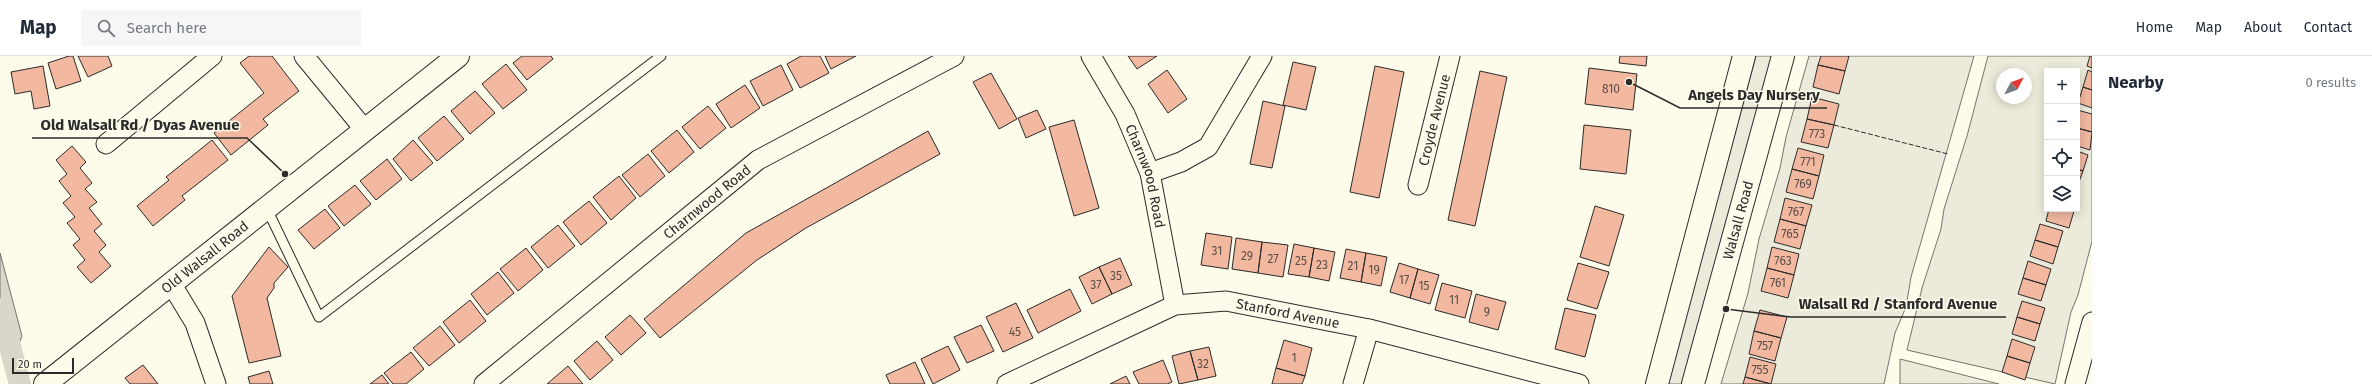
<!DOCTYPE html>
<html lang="en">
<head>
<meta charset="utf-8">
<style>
	body { margin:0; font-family:"Fira Sans",sans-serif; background:#f6f6f7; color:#1f2937 }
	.controls { position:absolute; right:12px; top:12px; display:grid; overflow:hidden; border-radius:0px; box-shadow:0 2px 10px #0003 }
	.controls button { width:36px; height:36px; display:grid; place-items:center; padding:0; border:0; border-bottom:1px solid #e0e1e3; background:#fff; color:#1f2937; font:20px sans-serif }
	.compass { position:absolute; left:1996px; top:12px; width:36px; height:36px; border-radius:50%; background:#fff; box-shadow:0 2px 10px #0003; rotate:49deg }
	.scale { position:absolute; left:12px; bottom:10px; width:62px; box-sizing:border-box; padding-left:4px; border:2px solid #2b2b2b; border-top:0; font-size:11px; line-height:14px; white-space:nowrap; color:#2b2b2b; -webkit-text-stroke:3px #fdfbea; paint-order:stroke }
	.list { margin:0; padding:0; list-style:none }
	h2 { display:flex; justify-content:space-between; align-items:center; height:52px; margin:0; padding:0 16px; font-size:17px }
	h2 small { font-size:13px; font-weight:400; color:#747a83 }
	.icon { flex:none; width:22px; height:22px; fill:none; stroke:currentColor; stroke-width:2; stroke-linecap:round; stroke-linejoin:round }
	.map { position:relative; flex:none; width:2092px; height:328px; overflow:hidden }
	header { display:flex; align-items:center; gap:24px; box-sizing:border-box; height:56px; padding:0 20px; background:#fff; border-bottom:1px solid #e0e1e3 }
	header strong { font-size:19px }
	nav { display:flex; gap:22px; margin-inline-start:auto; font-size:14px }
	.search { width:280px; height:36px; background:#f6f6f7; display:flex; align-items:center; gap:10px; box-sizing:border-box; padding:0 14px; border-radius:0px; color:#747a83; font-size:15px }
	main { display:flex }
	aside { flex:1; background:#fff }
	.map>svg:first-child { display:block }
	.green { fill:#ecebdb; stroke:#74746e; fill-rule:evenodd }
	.water { fill:#d8d7c9; stroke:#74746e }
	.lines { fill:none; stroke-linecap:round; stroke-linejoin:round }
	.canal { stroke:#d8d7c9; stroke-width:22 }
	.building { fill:#f2b8a0; stroke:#2b2b2b }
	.lane-casing { stroke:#2b2b2b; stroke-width:11 }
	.street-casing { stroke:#2b2b2b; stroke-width:21 }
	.secondary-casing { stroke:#2b2b2b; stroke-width:24 }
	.highway-casing { stroke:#2b2b2b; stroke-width:24 }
	.lane { stroke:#fdfbea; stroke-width:9 }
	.street { stroke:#fdfbea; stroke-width:19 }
	.secondary { stroke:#fdfbea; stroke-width:22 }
	.highway { stroke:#fdfbea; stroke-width:22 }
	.fence { stroke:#2b2b2b; stroke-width:1; stroke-dasharray:5 2; stroke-linecap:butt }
	.labels { text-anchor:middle; stroke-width:3; stroke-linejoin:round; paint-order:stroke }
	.number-label { font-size:12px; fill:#5d4e48 }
	.street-label { font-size:14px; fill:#2b2b2b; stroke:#fdfbea }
	.leader { fill:none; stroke:#2b2b2b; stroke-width:1.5 }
	.callout-dot { fill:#2b2b2b; stroke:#fdfbea; stroke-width:1.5 }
	.callout-label { font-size:15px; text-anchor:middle; font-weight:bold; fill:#2b2b2b; stroke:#fdfbea; stroke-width:3; stroke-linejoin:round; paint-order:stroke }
</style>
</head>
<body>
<header>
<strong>Map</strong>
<div class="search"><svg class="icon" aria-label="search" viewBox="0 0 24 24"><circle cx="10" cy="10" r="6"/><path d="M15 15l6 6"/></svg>Search here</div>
<nav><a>Home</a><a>Map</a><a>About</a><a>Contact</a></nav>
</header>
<main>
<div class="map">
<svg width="2092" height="328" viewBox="0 0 2092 328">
	<rect width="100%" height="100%" fill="#fdfbea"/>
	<path class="green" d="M1756 0H1773L1684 328H1667Z
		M1809 0H1974L1911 221 1906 251 1895 277 1884 328H1721L1748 237 1759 183 1780 112 1786 81Z
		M1988 0H2092V185L2078 239 2071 256 2055 328 1907 294 1922 232 1941 173 1944 153 1967 80ZM2047 15H2077V153H2047ZM2002 18H2026V42H2002Z
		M1900 303 1999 328H1900Z"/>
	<path class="water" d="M0 197 22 280 13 302 0 293Z"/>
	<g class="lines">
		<path class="canal" d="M0 253 20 328"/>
	</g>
	<path class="building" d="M69 0H73L81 25 56 33 48 7Z
		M78 0H108L112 10 88 21Z
		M249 0H272L299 35 263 63 268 69 231 99 214 77 264 37 240 7Z
		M522 0H551L553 3 527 24 513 7Z
		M801 0H820L829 17 800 32 787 8Z
		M825 0H856L831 13Z
		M1128 0H1157L1137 13Z
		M1620 0H1647L1646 10 1619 7Z
		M1821 0H1849L1845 15 1818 9Z
		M2090 0H2092V12L2087 10Z
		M1293 6 1316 11 1306 54 1283 49Z
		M506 8 527 34 503 53 482 28Z
		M781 9 793 34 763 50 750 25Z
		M1818 9 1845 15 1839 38 1813 31Z
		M43 10 50 50 34 53 31 35 15 38 11 16Z
		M1375 10 1404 16 1379 142 1350 136Z
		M1589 12 1637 18 1633 54 1585 48Z
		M1167 14 1187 43 1168 57 1148 28Z
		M2088 14 2092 16V34L2083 31Z
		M1480 15 1507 21 1475 170 1448 164Z
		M991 17 1017 63 999 73 973 26Z
		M745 29 760 52 731 72 716 48Z
		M2083 31 2092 34V52L2078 47Z
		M475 35 495 57 470 78 451 55Z
		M1812 41 1839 48 1834 69 1807 63Z
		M1263 45 1285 50 1272 112 1250 108Z
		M708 50 726 72 700 93 682 71Z
		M1037 54 1046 73 1026 82 1018 62Z
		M2077 54 2092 58V76L2077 72Z
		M444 60 464 83 437 105 418 82Z
		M1807 63 1834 69 1828 92 1801 86Z
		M1074 64 1099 152 1074 160 1049 71Z
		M1584 69 1631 74 1626 118 1580 113Z
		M2077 72 2092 76 2090 94 2077 90Z
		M677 74 694 96 669 117 651 95Z
		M928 75 940 98 806 172 757 204 660 282 644 263 746 177Z
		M212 84 228 104 182 140 185 144 153 170 137 150 169 124 166 121Z
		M413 84 433 107 411 125 393 103Z
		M72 90 86 106 80 112 92 127 85 133 97 146 89 152 102 168 94 175 106 189 99 196 111 210 91 227 77 211 85 204 73 189 80 183 67 167 75 161 63 147 71 140 59 125 67 118 56 104Z
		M1798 92 1824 99 1819 120 1792 113Z
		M2077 95 2088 99 2083 115 2077 113Z
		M648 98 665 120 640 141 622 119Z
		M387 103 402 123 376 144 360 125Z
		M1792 113 1819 120 1813 143 1786 136Z
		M2077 113 2083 115 2077 131Z
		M619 120 636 142 611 164 593 141Z
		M355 129 371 148 344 170 328 150Z
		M1785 142 1812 149 1806 170 1780 163Z
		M589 145 607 167 581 189 563 166Z
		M1595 150 1624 159 1609 210 1580 201Z
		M325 153 340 172 314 193 298 174Z
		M2049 153 2074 155 2069 172 2046 165Z
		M1780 163 1806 170 1800 193 1774 186Z
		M2040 168 2063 175 2058 191 2035 184Z
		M558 169 575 190 548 212 531 191Z
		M1206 177 1232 181 1228 213 1201 209Z
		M1236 182 1262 186 1258 217 1232 213Z
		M2035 184 2058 191 2053 208 2030 200Z
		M1262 186 1288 189 1283 221 1258 217Z
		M1294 188 1314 192 1309 221 1288 218Z
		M269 191 288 211 274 227V232L267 242 281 300 249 307 232 240Z
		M1772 191 1799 198 1794 219 1767 212Z
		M526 192 543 214 518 235 500 213Z
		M1314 192 1335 196 1329 225 1309 221Z
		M1346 193 1366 197 1361 226 1340 222Z
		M1366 197 1387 201 1381 230 1361 226Z
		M1120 202 1132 229 1112 238 1099 211Z
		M2028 205 2051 213 2046 229 2023 222Z
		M1399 207 1418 213 1410 242 1390 236Z
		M1578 207 1609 216 1597 253 1567 244Z
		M1099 211 1112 238 1092 248 1079 221Z
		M1767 212 1794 219 1788 242 1761 235Z
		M1418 213 1439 219 1430 248 1410 242Z
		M498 216 514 237 487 259 471 238Z
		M2023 222 2046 229 2041 245 2018 238Z
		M1442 227 1472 235 1465 262 1435 254Z
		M1070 233 1081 255 1038 277 1027 254Z
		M1476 238 1506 246 1498 274 1469 266Z
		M470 244 486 265 459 287 443 266Z
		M2022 245 2045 252 2040 268 2017 261Z
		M1016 247 1033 282 1003 296 986 261Z
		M1565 252 1596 259 1585 301 1555 293Z
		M1760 254 1787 261 1781 282 1754 275Z
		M630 259 646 277 621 299 605 281Z
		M2017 261 2040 268 2035 285 2012 278Z
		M981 269 994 295 967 307 954 281Z
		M440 270 455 289 429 310 413 292Z
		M1754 275 1781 282 1775 305 1749 298Z
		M2012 283 2035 291 2030 307 2007 300Z
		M1284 284 1312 292 1305 320 1276 312Z
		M597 285 613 304 590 324 574 305Z
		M948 290 960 314 933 328 921 303Z
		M1209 291 1216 320 1198 324 1190 295Z
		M1190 295 1198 324 1179 328 1172 300Z
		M411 296 424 313 406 328H393L384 317Z
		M2007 300 2030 307 2025 324 2002 316Z
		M1750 301 1776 308 1771 328 1745 321Z
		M1163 304 1172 326 1167 328H1139L1133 316Z
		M915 306 925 328H890L886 319Z
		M143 309 158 328H130L125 322Z
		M568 310 583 328H547Z
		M1276 312 1305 320 1302 328H1272Z
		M269 315 273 328H250L248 321Z
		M382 319 389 328H370Z
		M1126 320 1130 328H1110Z
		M1745 321 1771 328H1743Z"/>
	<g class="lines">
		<g class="lane-casing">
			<path id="lane" d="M267 153 319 261 661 0"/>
		</g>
		<g class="street-casing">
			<g id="street">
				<path d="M304 0 365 74"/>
				<path id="s1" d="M1091 0 1125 58 1150 117 1175 249"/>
				<path d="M106 88 212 0"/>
				<path d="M1150 117 1181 106 1208 91 1262 0"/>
				<path id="s2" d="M1418 129 1450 0"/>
				<path d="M172 229 195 267 216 328"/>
				<path id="s3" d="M484 328 758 104 954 0"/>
				<path id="s4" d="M1007 328 1175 249 1226 245 1369 273 1579 328"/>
				<path d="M1353 328 1369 273"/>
				<path d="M2075 328 2092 266"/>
			</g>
		</g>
		<g class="secondary-casing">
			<g id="secondary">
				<path id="s5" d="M45 328 458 0"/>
			</g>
		</g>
		<g class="highway-casing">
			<g id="highway">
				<path d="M1657 328 1744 0"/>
				<path id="s6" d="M1693 328 1783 0"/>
			</g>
		</g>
		<use href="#lane" class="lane"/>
		<use href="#street" class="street"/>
		<use href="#secondary" class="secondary"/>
		<use href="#highway" class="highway"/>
		<path class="fence" d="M1834 69 1948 98"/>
	</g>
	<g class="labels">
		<g class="number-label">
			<text x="1611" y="37">810</text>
			<text x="1817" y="82">773</text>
			<text x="1808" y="110">771</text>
			<text x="1803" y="132">769</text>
			<text x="1796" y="160">767</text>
			<text x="1790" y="182">765</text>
			<text x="1217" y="199">31</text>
			<text x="1247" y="204">29</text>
			<text x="1273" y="207">27</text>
			<text x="1301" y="209">25</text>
			<text x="1783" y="209">763</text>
			<text x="1322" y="213">23</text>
			<text x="1353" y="214">21</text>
			<text x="1374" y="218">19</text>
			<text x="1116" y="224">35</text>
			<text x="1404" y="228">17</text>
			<text x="1778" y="231">761</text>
			<text x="1096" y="233">37</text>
			<text x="1424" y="234">15</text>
			<text x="1454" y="248">11</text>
			<text x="1487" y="260">9</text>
			<text x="1015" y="280">45</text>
			<text x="1765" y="294">757</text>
			<text x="1294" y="306">1</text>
			<text x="1203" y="312">32</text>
			<text x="1760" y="318">755</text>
		</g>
		<g class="street-label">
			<text dy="5" stroke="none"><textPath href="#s2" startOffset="67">Croyde Avenue</textPath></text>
			<text dy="5" stroke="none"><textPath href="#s1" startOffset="133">Charnwood Road</textPath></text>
			<text dy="5" stroke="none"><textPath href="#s3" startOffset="288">Charnwood Road</textPath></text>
			<text dy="5" stroke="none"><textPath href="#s6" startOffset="170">Walsall Road</textPath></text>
			<text dy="5" stroke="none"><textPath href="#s5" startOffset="204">Old Walsall Road</textPath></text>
			<text dy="5" stroke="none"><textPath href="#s4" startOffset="300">Stanford Avenue</textPath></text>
		</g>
	</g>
	<path class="leader" d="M1629 26L1680 52H1827M285 118L247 82H32M1726 253L1791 261H2006"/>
	<g class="callout-dot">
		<circle cx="1629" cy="26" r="4"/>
		<circle cx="285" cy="118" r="4"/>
		<circle cx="1726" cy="253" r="4"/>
	</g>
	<g class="callout-label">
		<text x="1754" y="44">Angels Day Nursery</text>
		<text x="140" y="74">Old Walsall Rd / Dyas Avenue</text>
		<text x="1898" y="253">Walsall Rd / Stanford Avenue</text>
	</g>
</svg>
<div class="controls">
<button>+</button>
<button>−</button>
<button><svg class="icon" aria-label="locate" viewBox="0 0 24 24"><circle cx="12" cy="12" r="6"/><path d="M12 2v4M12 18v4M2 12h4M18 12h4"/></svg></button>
<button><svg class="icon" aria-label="layers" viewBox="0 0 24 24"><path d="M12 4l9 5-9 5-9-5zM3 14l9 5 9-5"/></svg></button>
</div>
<svg class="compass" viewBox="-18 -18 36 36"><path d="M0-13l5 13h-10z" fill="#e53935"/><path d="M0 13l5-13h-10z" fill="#747a83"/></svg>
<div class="scale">20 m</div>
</div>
<aside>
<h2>Nearby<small>0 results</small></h2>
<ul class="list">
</ul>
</aside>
</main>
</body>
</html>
